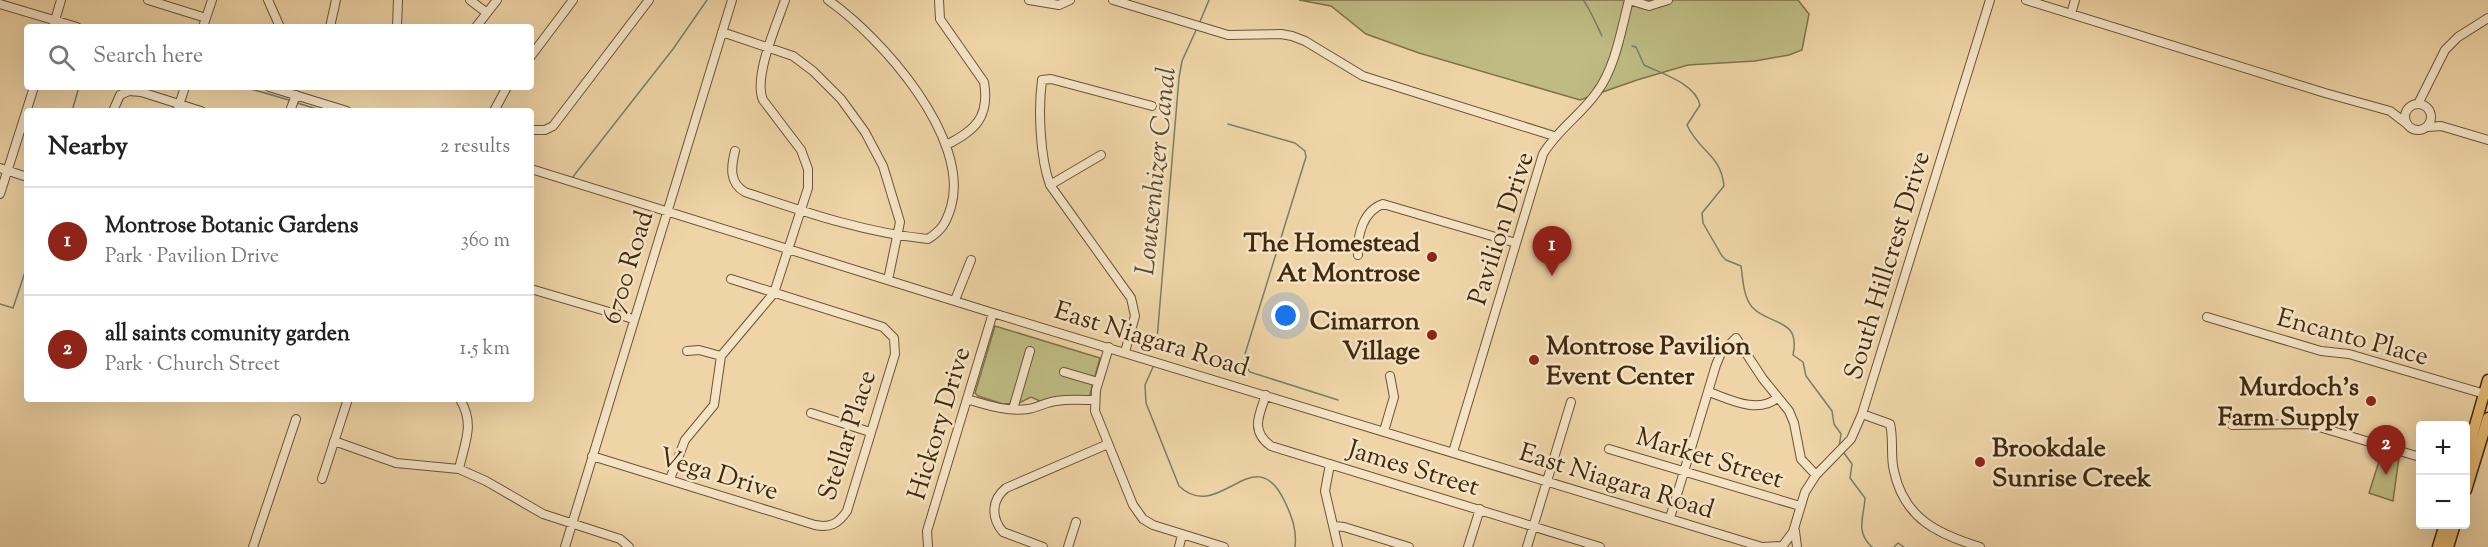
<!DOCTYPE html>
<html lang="en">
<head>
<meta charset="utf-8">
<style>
	body { margin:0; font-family:"Sorts Mill Goudy",serif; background:#f6f6f6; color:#222 }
	.controls { position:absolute; right:18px; bottom:18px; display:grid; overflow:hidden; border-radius:6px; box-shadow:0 6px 24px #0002 }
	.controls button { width:54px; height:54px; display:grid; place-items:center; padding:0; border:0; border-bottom:2px solid #e0e0e0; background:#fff; color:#222; font:30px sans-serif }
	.you { position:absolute; left:1286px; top:316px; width:21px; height:21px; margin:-15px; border:4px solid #fff; border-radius:50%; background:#1a73e8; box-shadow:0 0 0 9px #1a73e833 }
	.badge { display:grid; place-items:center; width:39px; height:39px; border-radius:50%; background:#8f2418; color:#fff; font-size:20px; font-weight:700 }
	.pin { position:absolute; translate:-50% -50px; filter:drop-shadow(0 2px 3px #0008) }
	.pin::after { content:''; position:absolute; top:32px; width:21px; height:18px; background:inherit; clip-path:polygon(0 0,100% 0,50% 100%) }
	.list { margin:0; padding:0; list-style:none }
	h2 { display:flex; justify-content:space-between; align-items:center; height:78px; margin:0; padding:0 24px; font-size:26px }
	h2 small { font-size:20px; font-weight:400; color:#767676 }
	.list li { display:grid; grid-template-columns:39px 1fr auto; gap:18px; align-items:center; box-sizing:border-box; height:108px; padding:0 24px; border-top:2px solid #e0e0e0 }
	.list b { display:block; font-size:22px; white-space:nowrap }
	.list p { margin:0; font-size:20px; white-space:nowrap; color:#767676 }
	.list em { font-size:20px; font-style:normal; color:#767676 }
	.icon { flex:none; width:33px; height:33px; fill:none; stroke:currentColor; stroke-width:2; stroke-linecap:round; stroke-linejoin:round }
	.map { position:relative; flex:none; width:2488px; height:547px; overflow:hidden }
	.search { position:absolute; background:#fff; box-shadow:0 6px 24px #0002; left:24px; top:24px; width:510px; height:66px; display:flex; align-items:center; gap:15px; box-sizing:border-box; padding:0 21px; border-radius:6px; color:#767676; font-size:22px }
	.panel { position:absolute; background:#fff; box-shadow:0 6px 24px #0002; left:24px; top:108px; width:510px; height:294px; border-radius:6px }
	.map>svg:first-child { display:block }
	.green { fill:#bebb83; stroke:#807249; stroke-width:1.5 }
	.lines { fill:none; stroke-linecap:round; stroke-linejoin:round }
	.stream { stroke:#767f6d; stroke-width:1.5 }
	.minor-casing { stroke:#6c5435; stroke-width:10 }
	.highway-casing { stroke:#41290f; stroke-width:13 }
	.minor { stroke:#f4e3c5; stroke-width:8 }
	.highway { stroke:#e7ba73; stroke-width:10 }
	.poi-dot { fill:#8f2418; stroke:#f4e3c5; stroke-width:2 }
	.labels { text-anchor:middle; stroke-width:5; stroke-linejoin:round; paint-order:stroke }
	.street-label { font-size:26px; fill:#41290f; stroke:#f4e3c5 }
	.poi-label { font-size:26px; font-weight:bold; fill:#41290f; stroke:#f4e3c5; text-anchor:end }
	.water-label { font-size:27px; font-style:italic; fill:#574d36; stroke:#f4e3c5 }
</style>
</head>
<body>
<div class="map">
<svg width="2488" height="547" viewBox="0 0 2488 547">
	<rect width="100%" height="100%" fill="#eed4a6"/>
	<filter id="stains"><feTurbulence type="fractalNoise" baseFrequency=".00333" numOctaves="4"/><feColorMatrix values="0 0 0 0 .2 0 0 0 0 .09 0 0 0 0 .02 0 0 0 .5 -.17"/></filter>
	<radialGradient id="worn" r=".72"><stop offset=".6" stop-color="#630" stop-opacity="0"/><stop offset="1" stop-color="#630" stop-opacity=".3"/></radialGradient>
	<path class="green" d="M1299 0H1798L1809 14 1802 50 1789 55 1755 61 1688 65 1637 80 1580 100 1419 53 1366 34 1331 6Z
		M995 326 1100 358 1089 398 1042 402 1031 397 1019 403 1003 404 978 396 975 393Z
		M2382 452 2399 457 2393 501 2369 493Z"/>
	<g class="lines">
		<path class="stream" d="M1583 0C1588 5 1598 28 1602 36
			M1199 24 1209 0
			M1632 46 1636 47 1644 65C1662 74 1695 83 1700 105L1687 125C1699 152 1721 154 1724 186L1702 213 1703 223 1722 256 1726 260 1741 266C1743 279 1743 296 1752 307 1769 326 1801 317 1793 355L1803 362 1806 376 1832 411 1834 424 1841 434 1839 447
			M244 87 289 100
			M297 103 324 111
			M72 111 79 87
			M1228 124 1295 143 1305 151 1306 157 1245 354 1244 363 1250 372 1338 400
			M572 178 673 49 707 0
			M0 304 13 308 27 266
			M1156 351 1179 78 1182 61 1197 28
			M1153 367 1145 385 1146 403 1179 486C1220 525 1254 436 1285 502 1292 517 1297 530 1295 547
			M1844 453 1852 464 1850 478 1865 498C1864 517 1855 532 1872 547
			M1894 547 1898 543 1904 547"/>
		<g class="minor-casing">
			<path id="minor" d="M148 0 206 18
				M268 0 280 27
				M470 0 487 13
				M939 0 940 19 984 82C990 117 975 131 946 145
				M1029 0 1059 5 1070 0
				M1113 0 1228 35 1281 34 1292 36 1305 41 1363 76 1554 136
				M1629 0 1649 6 1668 0
				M2026 0 2325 93 2390 111 2407 124
				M0 4 77 27
				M2071 14 2075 0
				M53 27 61 0
				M203 27 212 0
				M330 27 336 0
				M397 27 398 0
				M476 27 497 0
				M722 32 793 56 813 71 841 99 865 132 883 166 900 222 888 280
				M531 56 573 0
				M269 87 347 111
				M2418 104 2445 50 2458 37 2488 18
				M2405 117a13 13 0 1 1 26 0a13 13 0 1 1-26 0Z
				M113 111 120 95 129 91 141 92 201 111
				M177 111 185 87
				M290 111 296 95
				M494 111 507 87
				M2428 127 2441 126 2488 140
				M531 130H545L553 126 649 0
				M735 151C731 167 729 183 745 192 805 212 865 233 928 239 942 230 946 223 951 207 971 138 881 37 828 0
				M0 168 27 177
				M531 169 993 313 1762 547 1782 546
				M1050 185 1101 155
				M0 194 34 87
				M1358 255C1357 235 1363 211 1383 204L1516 243
				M531 289 633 319
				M955 300 971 260
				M2207 317 2321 351 2349 354 2488 395
				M1109 347 1096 390 1095 411 1133 505 1143 519 1153 525 1224 547
				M687 351 699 350 721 356
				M1125 352 1135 316 1131 298 1050 185C1040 157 1038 110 1042 80L1051 79 1152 106
				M1064 372 1098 382
				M1709 392C1731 400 1758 414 1777 398
				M1266 395C1259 415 1250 431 1271 446L1600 547
				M967 399C987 405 1007 412 1028 409 1037 408 1046 402 1056 401 1068 399 1082 400 1094 400
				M1013 409 1030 351
				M811 413 870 432
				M1862 414 1890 424C1894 440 1890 455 1894 471 1904 518 1937 534 1980 547
				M2232 425 2309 424 2420 457
				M1384 431 1394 397 1390 376
				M334 441 396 463 459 469 486 481 543 514 620 539 629 547
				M1609 449 1800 506
				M1453 452 1543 154C1558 129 1581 115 1597 92 1616 66 1621 30 1629 0
				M592 456 815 525C830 528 838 524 847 511L895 354 894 338 883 327 731 279
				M1330 464 1325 491 1338 547
				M459 469C465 441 475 425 460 399
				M322 479 348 399
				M670 479 685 440 714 405 721 356 774 293 808 188V169L801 150 763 100C753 77 777 24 785 0
				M1670 518 1716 365 1721 353 1736 338 1763 379 1789 411 1794 423 1801 459 1816 475
				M1334 526 1344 527 1409 547
				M1795 531 1797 547
				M1784 544 1793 532 1805 492 1816 475 1851 439 1862 414 1990 0
				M253 547 296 419
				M565 547 732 0
				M928 547 927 531 993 313
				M1043 547 1003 532C991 518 991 500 1006 488L1108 444
				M1068 547 1076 522
				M1179 547 1182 535
				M1468 547 1480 509
				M1527 547 1571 402"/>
		</g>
		<g class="highway-casing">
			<path id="highway" d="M2466 457 2488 380
				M2466 490 2488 418
				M2438 547 2445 524
				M2448 547 2455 524"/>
		</g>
		<use href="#minor" class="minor"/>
		<use href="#highway" class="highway"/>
	</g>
	<g class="poi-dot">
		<circle cx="1432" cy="257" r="6"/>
		<circle cx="1432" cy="335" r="6"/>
		<circle cx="1534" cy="360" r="6"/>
		<circle cx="2371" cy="401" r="6"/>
		<circle cx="1980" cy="462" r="6"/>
	</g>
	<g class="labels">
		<g class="street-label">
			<text transform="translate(1500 228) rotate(-72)" y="9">Pavilion Drive</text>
			<text transform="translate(1886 265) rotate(-73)" y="9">South Hillcrest Drive</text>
			<text transform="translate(627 267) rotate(-73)" y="9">6700 Road</text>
			<text transform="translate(2353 336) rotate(15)" y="9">Encanto Place</text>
			<text transform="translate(1152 338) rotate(17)" y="9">East Niagara Road</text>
			<text transform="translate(938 423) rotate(-73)" y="9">Hickory Drive</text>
			<text transform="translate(846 435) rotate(-72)" y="9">Stellar Place</text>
			<text transform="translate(1710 457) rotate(17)" y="9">Market Street</text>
			<text transform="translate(1414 467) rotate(17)" y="9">James Street</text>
			<text transform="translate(719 473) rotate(17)" y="9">Vega Drive</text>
			<text transform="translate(1617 480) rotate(17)" y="9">East Niagara Road</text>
		</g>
		<g class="poi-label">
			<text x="1420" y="251">The Homestead<tspan x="1420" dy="30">At Montrose</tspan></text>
			<text x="1420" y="329">Cimarron<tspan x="1420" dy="30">Village</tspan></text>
			<text x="1546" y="354" text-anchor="start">Montrose Pavilion<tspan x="1546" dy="30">Event Center</tspan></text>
			<text x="2359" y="395">Murdoch's<tspan x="2359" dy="30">Farm Supply</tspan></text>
			<text x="1992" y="456" text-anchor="start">Brookdale<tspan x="1992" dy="30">Sunrise Creek</tspan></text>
		</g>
		<g class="water-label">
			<text transform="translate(1155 171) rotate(-84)" y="9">Loutsenhizer Canal</text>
		</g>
	</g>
	<rect width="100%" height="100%" filter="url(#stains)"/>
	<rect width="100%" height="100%" fill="url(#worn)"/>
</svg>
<div class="controls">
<button>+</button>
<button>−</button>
</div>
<div class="you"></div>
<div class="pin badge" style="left:1552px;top:276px">1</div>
<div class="pin badge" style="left:2386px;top:475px">2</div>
<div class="search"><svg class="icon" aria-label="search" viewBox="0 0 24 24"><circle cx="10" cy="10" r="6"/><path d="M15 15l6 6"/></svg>Search here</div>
<section class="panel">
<h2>Nearby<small>2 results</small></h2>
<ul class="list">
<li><span class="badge">1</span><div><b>Montrose Botanic Gardens</b><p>Park · Pavilion Drive</p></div><em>360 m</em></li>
<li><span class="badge">2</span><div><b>all saints comunity garden</b><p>Park · Church Street</p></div><em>1.5 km</em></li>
</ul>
</section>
</div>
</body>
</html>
